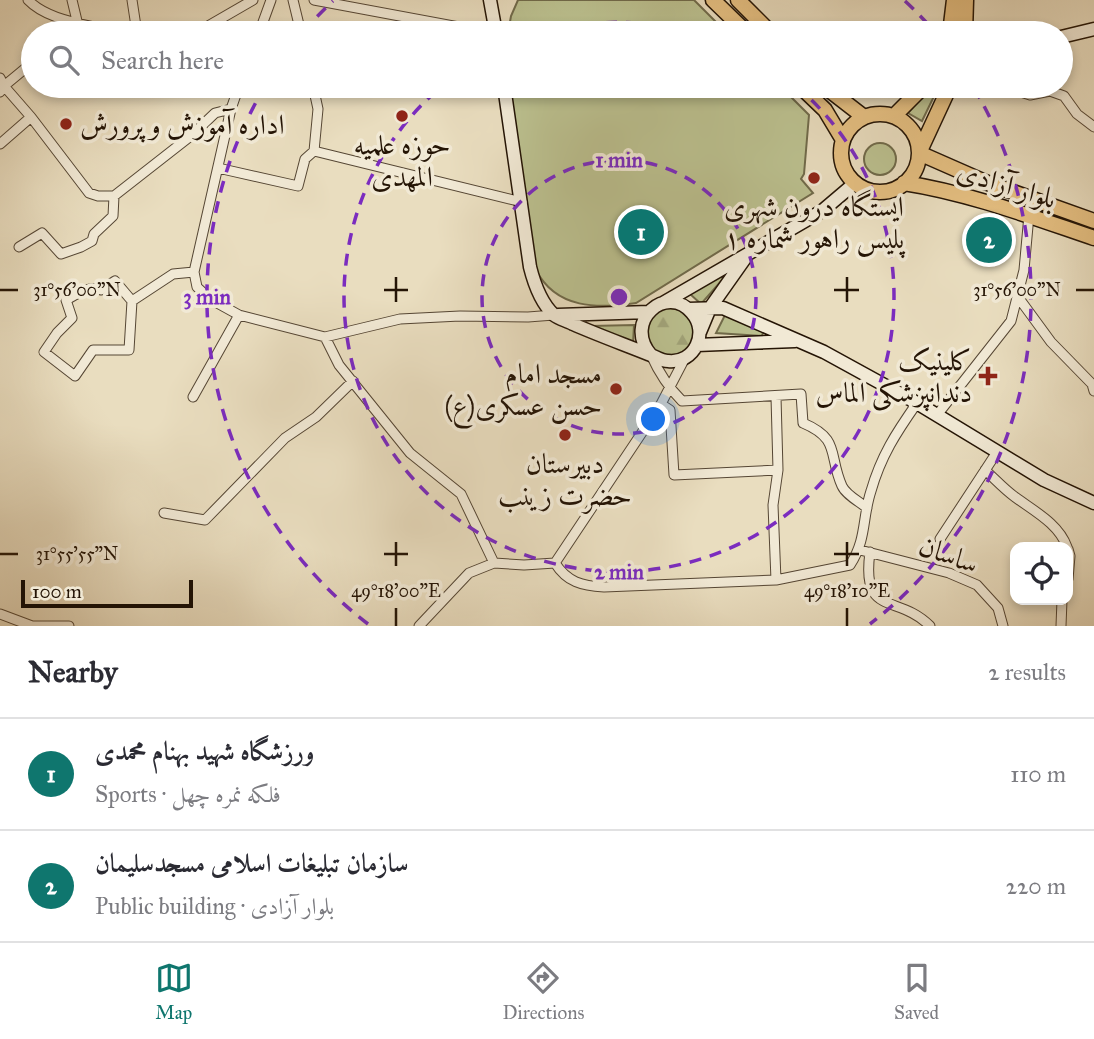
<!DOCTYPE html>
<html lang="en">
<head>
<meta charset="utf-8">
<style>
	body { margin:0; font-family:"IM FELL Great Primer",Amiri,serif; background:#f7f7f7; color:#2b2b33 }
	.controls { position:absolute; right:21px; bottom:21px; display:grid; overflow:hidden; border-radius:14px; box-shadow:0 4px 10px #0003 }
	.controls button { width:63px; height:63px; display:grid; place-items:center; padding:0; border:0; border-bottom:2px solid #e1e1e2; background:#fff; color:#2b2b33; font:35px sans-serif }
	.scale { position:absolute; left:21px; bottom:18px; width:172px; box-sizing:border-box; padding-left:7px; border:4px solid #241405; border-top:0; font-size:19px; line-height:24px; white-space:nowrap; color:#241405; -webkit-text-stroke:5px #f1e9d5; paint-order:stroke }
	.you { position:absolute; left:654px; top:420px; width:24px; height:24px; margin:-18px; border:5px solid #fff; border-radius:50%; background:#1a73e8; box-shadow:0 0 0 10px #1a73e833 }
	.badge { display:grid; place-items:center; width:46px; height:46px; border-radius:50%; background:#0f766e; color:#fff; font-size:23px; font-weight:700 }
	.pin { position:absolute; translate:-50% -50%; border:4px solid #fff; box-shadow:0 2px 7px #0006 }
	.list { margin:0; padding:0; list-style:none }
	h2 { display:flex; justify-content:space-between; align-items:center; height:91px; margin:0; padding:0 28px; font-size:30px }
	h2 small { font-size:23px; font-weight:400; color:#7c7c81 }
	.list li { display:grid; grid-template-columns:46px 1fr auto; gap:21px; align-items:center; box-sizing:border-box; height:112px; padding:0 28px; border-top:2px solid #e1e1e2 }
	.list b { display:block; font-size:26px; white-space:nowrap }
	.list p { margin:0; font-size:23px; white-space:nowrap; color:#7c7c81 }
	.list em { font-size:23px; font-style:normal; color:#7c7c81 }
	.icon { flex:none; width:38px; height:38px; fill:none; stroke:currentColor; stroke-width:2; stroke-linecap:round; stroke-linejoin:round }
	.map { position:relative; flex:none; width:1094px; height:626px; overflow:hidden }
	.search { position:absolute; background:#fff; box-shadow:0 4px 10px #0003; left:21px; right:21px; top:21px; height:77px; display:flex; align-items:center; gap:18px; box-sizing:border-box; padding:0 24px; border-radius:38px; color:#7c7c81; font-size:26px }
	.sheet { height:315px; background:#fff }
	nav { display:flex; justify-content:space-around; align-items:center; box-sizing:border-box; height:98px; border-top:2px solid #e1e1e2; background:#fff; font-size:19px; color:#7c7c81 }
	nav a { display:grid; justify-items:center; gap:4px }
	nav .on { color:#0f766e }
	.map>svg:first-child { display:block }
	.grass { fill:#bbc08f; stroke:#706a4a; stroke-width:2 }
	.forest { fill:url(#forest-firs); stroke:#706a4a; stroke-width:2 }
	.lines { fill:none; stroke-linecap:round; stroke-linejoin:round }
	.street-casing { stroke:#554634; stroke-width:11 }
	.secondary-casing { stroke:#241405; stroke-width:15 }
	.primary-casing { stroke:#241405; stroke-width:17 }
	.street { stroke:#f1e9d5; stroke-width:9 }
	.secondary { stroke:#f1e9d5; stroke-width:12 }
	.primary { stroke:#e4be80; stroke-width:14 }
	.ticks { fill:none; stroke:#241405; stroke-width:2.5 }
	.ring { fill:none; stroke:#7b2cbf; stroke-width:3.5; stroke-dasharray:12 9 }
	.poi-dot { fill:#8f2418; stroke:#f1e9d5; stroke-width:2.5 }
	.labels { text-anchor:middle; stroke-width:7; stroke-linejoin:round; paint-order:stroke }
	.poi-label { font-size:28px; fill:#241405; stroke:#f1e9d5 }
	.street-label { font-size:28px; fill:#241405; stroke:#f1e9d5 }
	.ticks-label { font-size:18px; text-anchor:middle; fill:#241405; stroke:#f1e9d5; stroke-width:7; stroke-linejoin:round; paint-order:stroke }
	.centre { fill:#7b2cbf; stroke:#f1e9d5; stroke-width:3.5 }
	.ring-label { font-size:21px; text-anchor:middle; font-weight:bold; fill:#7b2cbf; stroke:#f1e9d5; stroke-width:7; stroke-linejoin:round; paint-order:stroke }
</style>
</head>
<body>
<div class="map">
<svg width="1094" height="626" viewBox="0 0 1094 626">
	<defs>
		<pattern id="forest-firs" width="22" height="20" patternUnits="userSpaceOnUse" patternTransform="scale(1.75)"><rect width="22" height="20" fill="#bbc08f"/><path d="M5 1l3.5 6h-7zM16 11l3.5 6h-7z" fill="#a1a47a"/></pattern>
	</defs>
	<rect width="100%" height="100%" fill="#e9ddbf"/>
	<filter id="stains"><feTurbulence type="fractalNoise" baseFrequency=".00286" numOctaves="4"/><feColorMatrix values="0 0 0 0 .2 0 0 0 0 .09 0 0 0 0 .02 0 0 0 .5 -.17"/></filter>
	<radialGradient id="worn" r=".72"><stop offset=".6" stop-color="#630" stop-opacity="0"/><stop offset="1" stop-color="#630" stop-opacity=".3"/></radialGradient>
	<path class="grass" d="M518 0H694L727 33H508L511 16Z
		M510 86H780L809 115 804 174 801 179 813 193 636 303C598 309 556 309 536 270Z
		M932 86H939L922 121 908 113Z
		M864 159a16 16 0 1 1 32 0a16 16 0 1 1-32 0Z
		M721 276 723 279 701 304 690 294Z
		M725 315 763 332 762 336 716 333Z
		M634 325 633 344 590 326Z"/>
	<path class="forest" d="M646 332a24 24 0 1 1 48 0a24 24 0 1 1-48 0Z"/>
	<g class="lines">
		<g class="street-casing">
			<path id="street" d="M28 0C49 22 90 24 118 33
				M132 0 137 33
				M293 0 301 33
				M314 0 491 33
				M68 33 78 25 72 0
				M196 33 253 0
				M259 33 271 0
				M0 78 4 86 33 62
				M313 86 318 109 314 151 522 202
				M1002 86 1030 95 1050 91 1064 96 1077 114 1094 127
				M0 92 4 86 31 117 0 144
				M231 109 194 272 197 287 210 299 239 315 325 337 400 319 460 316 528 317 554 315
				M31 117 89 193 98 196H114L192 135 215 113 231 109 239 86
				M218 168 298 186 305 159 314 151
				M19 247 42 233 61 254 81 247 92 241 94 234 113 216 114 196
				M1018 297 1051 342 1092 384 1094 391
				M132 301 129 350H93L75 376 44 352 57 333 72 318 66 300C77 294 90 285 101 290L115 281 132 301 173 274 194 272
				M325 337 339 365 410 453 461 494 494 563
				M651 355C659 373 668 387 682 401L801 394 803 423C841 439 828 455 842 486 846 495 860 502 867 508
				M193 397 239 315
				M776 397 778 470
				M661 404 670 410 674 475 778 470 773 505 776 580
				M937 415 1011 321 1024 270 1029 215
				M985 470C995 479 1004 489 1015 497 1034 511 1059 524 1067 547
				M164 513 205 520 285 438 316 417 353 381
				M940 539 997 452
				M1068 549 1070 556 1068 579
				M860 550 949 573 977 585 998 608 1003 626
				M870 552C861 618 897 593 930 626
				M555 563C567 582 582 586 604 587L776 580 850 565C867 539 862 518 871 491 881 456 896 433 917 403
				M555 563 661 404 685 358
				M0 614 32 626H69
				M419 626 469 573 494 563 524 565 555 563
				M1061 626 1062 600"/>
		</g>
		<g class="secondary-casing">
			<path id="secondary" d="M490 0 496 33
				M1061 37 1094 29
				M504 86 530 267C534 283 541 303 554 315 559 319 568 321 573 324 598 335 623 344 648 354 655 356 661 361 668 361 695 364 709 332 692 313 667 283 622 321 651 355
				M663 303 822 211 855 183
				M688 309 723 308 824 352 917 403 1044 480 1094 503
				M558 315 649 312
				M700 332 710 308 746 257
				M697 345 795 341"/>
		</g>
		<g class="primary-casing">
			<path id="primary" d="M713 0 747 33
				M738 0 771 33
				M950 33 954 0
				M965 33 966 0
				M800 86 825 110 843 140
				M824 86 864 117
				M950 86 919 153 985 182 1094 221
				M841 153a39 39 0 1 1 78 0a39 39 0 1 1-78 0Z
				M894 116 924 86
				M904 183C969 193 1032 217 1094 238"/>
		</g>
		<use href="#street" class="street"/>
		<use href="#secondary" class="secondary"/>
		<use href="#primary" class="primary"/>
	</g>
	<path class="ticks" d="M396 277V302M847 277V302M0 290H18M384 290H408M834 290H859M1076 290H1094M396 542V566M847 542V566M0 554H18M384 554H408M834 554H859M396 608V626M847 608V626"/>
	<g class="ring">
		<circle cx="619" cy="297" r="137"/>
		<path d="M543 33A275 275 0 0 1 695 33M796 86A275 275 0 1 1 442 86"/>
		<path d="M368 624A412 412 0 0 1 264 88M303 32A412 412 0 0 1 333 1M905 1A412 412 0 0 1 935 32M974 88A412 412 0 0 1 870 624"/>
	</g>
	<g class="poi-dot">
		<circle cx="402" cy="116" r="7"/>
		<circle cx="66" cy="124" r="7"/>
		<circle cx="814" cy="178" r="7"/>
		<path d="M984.5 365.5h7v7h7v7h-7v7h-7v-7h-7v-7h7z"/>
		<circle cx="616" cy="389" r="7"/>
		<circle cx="565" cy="435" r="7"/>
	</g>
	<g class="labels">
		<g class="poi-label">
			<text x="80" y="134" text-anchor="start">اداره آموزش و پرورش</text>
			<text x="402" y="154">حوزه علمیه<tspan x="402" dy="32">المهدی</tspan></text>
			<text x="814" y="216">ایستگاه درون شهری<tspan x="814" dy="32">پلیس راهور شماره ۱</tspan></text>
			<text x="972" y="370" text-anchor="end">کلینیک<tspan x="972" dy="32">دندانپزشکی الماس</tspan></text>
			<text x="602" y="383" text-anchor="end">مسجد امام<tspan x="602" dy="32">حسن عسکری(ع)</tspan></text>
			<text x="565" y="473">دبیرستان<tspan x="565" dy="32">حضرت زینب</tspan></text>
		</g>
		<g class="street-label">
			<text transform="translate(1007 184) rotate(17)" y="10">بلوار آزادی</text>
			<text transform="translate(949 554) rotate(20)" y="10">ساسان</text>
		</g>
	</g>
	<g class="ticks-label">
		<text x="77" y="296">31°56'00"N</text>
		<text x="1017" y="296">31°56'00"N</text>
		<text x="77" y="560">31°55'55"N</text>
		<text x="396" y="597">49°18'00"E</text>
		<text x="847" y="597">49°18'10"E</text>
	</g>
	<circle cx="619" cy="297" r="10" class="centre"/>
	<g class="ring-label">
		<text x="619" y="167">1 min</text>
		<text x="207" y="304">3 min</text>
		<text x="619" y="579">2 min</text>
	</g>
	<rect width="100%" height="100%" filter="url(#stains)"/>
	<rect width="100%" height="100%" fill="url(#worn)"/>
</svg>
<div class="controls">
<button><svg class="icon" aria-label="locate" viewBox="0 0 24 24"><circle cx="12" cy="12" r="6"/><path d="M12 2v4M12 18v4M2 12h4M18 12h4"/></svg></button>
</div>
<div class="scale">100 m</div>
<div class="you"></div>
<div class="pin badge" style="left:641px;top:232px">1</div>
<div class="pin badge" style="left:989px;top:240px">2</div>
<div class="search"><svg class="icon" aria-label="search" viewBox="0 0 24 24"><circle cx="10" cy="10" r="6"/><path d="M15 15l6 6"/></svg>Search here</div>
</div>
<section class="sheet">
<h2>Nearby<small>2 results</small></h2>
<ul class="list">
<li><span class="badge">1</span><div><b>ورزشگاه شهید بهنام محمدی</b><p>Sports · فلکه نمره چهل</p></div><em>110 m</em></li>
<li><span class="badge">2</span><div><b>سازمان تبلیغات اسلامی مسجدسلیمان</b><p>Public building · بلوار آزادی</p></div><em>220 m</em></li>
</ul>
</section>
<nav>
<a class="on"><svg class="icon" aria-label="map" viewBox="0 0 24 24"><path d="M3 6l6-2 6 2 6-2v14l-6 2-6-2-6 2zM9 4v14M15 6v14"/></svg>Map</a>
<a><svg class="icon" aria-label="directions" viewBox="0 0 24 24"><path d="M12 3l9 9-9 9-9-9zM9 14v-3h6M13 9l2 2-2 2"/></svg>Directions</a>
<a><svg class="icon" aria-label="saved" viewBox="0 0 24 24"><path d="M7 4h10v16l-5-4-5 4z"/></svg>Saved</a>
</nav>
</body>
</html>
